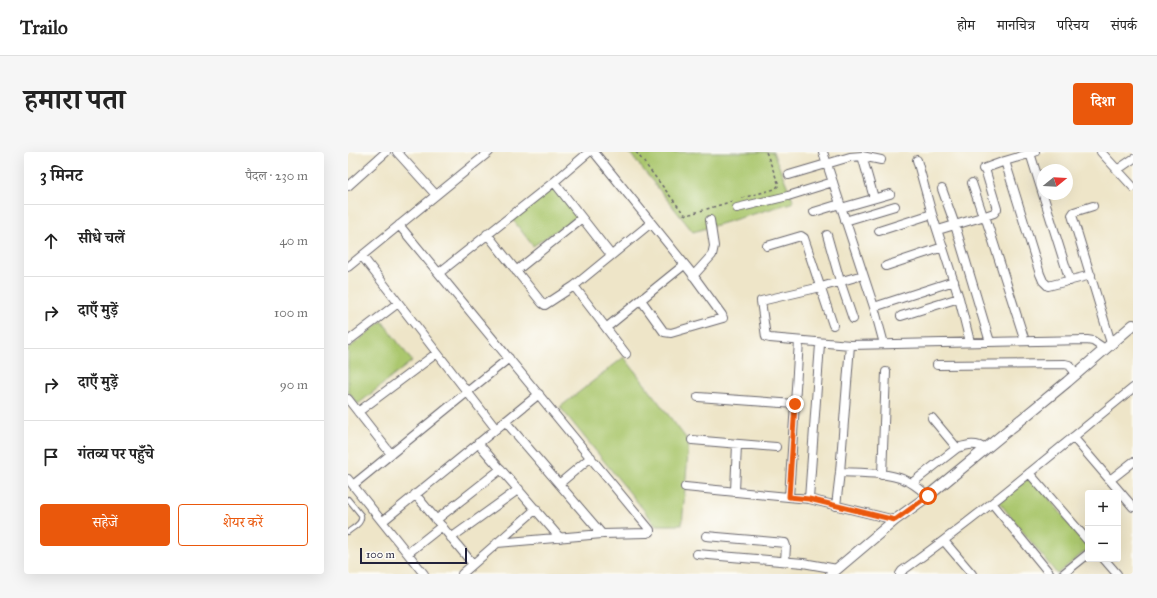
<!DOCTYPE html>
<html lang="hi">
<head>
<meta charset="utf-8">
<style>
	body { margin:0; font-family:"IM FELL Great Primer","Noto Serif Devanagari",serif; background:#f6f6f6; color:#222 }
	.controls { position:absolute; right:12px; bottom:12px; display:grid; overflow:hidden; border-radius:4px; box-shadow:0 4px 16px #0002 }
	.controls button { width:36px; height:36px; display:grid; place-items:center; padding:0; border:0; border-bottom:1px solid #e0e0e0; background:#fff; color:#222; font:20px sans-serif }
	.compass { position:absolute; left:689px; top:12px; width:36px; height:36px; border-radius:50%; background:#fff; box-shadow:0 4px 16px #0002; rotate:72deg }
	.scale { position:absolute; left:12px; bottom:10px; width:107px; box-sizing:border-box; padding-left:4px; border:2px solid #22223b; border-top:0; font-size:11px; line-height:14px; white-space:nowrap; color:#22223b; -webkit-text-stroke:3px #fdfcf7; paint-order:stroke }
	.stop { position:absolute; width:12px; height:12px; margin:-9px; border:3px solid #ea580c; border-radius:50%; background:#fff }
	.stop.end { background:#ea580c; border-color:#fff; box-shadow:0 1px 4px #0008 }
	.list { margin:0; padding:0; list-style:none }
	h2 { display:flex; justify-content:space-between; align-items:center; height:52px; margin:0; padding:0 16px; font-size:17px }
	h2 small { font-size:13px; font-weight:400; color:#767676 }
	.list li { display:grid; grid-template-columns:26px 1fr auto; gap:12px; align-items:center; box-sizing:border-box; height:72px; padding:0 16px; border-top:1px solid #e0e0e0 }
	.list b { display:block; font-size:15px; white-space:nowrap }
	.list em { font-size:13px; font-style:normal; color:#767676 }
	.actions { display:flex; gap:8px; padding:12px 16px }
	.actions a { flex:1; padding:9px 0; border:1px solid #ea580c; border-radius:4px; text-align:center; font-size:14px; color:#ea580c }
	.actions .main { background:#ea580c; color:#fff }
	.icon { flex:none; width:22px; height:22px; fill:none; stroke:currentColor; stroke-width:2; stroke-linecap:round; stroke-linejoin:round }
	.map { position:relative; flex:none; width:785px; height:422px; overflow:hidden; border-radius:4px }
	header { display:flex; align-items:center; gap:24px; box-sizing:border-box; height:56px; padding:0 20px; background:#fff; border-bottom:1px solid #e0e0e0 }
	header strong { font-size:19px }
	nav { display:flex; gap:22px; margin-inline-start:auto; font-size:14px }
	.intro { display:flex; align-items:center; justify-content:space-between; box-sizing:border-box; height:96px; padding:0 24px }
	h1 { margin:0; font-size:28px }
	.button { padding:10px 18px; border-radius:4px; background:#ea580c; color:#fff; font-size:14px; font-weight:700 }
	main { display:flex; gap:24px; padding:0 24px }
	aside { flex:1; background:#fff; border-radius:4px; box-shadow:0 4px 16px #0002 }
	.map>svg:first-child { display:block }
	.green { fill:#abc76e; stroke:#667454 }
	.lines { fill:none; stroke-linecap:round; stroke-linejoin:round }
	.service-casing { stroke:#69666c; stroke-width:6 }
	.minor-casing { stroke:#69666c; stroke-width:10 }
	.tertiary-casing { stroke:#69666c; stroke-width:12 }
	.path { stroke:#69666c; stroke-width:1.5; stroke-dasharray:3 3; stroke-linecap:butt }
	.service { stroke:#fff; stroke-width:4 }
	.minor { stroke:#fff; stroke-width:8 }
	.tertiary { stroke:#fff; stroke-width:10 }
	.route { stroke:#ea580c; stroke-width:5 }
</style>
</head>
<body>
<header>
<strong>Trailo</strong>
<nav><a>होम</a><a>मानचित्र</a><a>परिचय</a><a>संपर्क</a></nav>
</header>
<div class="intro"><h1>हमारा पता</h1><a class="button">दिशा</a></div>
<main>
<aside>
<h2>3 मिनट<small>पैदल · 230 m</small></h2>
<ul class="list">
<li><svg class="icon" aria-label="ahead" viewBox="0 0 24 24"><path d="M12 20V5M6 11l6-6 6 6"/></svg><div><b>सीधे चलें</b></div><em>40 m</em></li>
<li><svg class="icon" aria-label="right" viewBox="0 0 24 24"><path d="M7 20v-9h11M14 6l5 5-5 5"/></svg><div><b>दाएँ मुड़ें</b></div><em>100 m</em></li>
<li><svg class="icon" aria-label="right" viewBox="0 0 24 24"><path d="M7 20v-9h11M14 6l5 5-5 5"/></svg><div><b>दाएँ मुड़ें</b></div><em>90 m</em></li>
<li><svg class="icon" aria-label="arrive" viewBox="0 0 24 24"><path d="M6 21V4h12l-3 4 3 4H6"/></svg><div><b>गंतव्य पर पहुँचे</b></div></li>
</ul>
<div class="actions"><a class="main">सहेजें</a><a>शेयर करें</a></div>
</aside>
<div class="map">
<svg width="785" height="422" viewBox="0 0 785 422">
	<rect width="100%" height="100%" fill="#fdfcf7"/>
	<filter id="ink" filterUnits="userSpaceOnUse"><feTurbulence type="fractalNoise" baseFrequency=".025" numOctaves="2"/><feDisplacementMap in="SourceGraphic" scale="8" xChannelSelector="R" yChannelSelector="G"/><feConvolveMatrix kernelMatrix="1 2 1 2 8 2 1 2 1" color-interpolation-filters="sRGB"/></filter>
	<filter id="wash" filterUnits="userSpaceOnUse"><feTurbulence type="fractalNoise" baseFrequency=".012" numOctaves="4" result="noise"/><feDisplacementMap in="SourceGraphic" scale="16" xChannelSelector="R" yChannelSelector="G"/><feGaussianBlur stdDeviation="0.9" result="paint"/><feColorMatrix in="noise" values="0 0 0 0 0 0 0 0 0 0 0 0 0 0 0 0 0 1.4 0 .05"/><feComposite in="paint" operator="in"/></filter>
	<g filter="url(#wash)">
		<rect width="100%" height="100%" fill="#eee5c8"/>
		<path class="green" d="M281 0H425L446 50 345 80Z
			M205 34 229 65 185 94 165 68Z
			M34 169 64 209 10 252 0 239V197Z
			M276 205 341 290 334 373H308L212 255Z
			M683 324 740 395V397L709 422 651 350Z"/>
	</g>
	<g filter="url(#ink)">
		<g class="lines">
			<g class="service-casing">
				<path id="service" d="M0 347 13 363C15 371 6 375 0 380"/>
			</g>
			<g class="minor-casing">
				<path id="minor" d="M49 0 88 43
					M246 0 342 119 374 163 375 166 323 181 316 180 293 148
					M475 0 526 155 536 192
					M687 0 657 9 692 122 695 129 700 134 743 123
					M753 0 785 35
					M682 1 722 129
					M514 4 526 46
					M569 8 584 62 611 146 622 190
					M635 17 657 9
					M637 17 649 57 646 61 637 64
					M769 18 785 7
					M441 23 502 5 514 4 533 8
					M206 30 263 103
					M624 31 635 64
					M0 34 38 0
					M594 37 607 73 642 190
					M745 54 726 60 724 63 763 191
					M389 56 440 44 485 30
					M493 56 542 42
					M466 60 492 52
					M497 69 547 54
					M51 73 302 378V380L299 381 254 382 149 391
					M590 78 637 64 677 189
					M531 79 584 62
					M139 82 194 151 197 153 226 134 303 71
					M479 83 492 129 505 167
					M419 94 453 84 456 86 485 173
					M14 104 148 277
					M538 114 595 95
					M0 115 141 0
					M168 119 234 66
					M91 121 206 30 241 0
					M515 123 473 135 413 149 418 185 422 186 502 193 739 188 745 189 757 197
					M345 124 364 103 366 94 362 68
					M226 134 278 202
					M526 155 606 129
					M553 164 611 146
					M258 176 336 113
					M0 189 50 151
					M589 213 717 212 721 213 729 222
					M350 245 447 252
					M0 247 43 302
					M10 260 89 201
					M584 266 609 296C619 293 628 290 637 297
					M157 269 254 382
					M725 285 785 355
					M344 288 428 295
					M130 291 212 386
					M492 320C513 321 538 320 557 328 566 331 573 338 580 344
					M681 321 740 389
					M534 323 538 220
					M0 327 76 422
					M762 328 785 310
					M564 331 609 296
					M211 332 243 305
					M5 333 161 206
					M337 335 461 347 547 368
					M387 339 389 292
					M67 342 125 412
					M441 345 451 189
					M461 347 472 192
					M644 351 702 422
					M488 354 492 320 502 193
					M88 368 153 317
					M35 369 191 242
					M358 384 437 391 438 394 437 409
					M103 386 171 337
					M596 389 624 422
					M60 401 94 374
					M349 402 455 411 489 417
					M756 407 769 422
					M114 422 188 357
					M552 422 554 419C634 362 709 298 785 236
					M715 422 740 402"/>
			</g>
			<g class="tertiary-casing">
				<path id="tertiary" d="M483 422 547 368 580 344 719 230 785 173"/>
			</g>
			<path class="path" d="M288 0 336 62 339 63 385 49
				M394 46 427 37 431 33 418 0"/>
			<use href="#service" class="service"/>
			<use href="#minor" class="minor"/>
			<use href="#tertiary" class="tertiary"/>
		</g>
	</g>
	<g class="lines" filter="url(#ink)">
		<path class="route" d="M447 252 441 345 461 347 547 368 580 344"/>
	</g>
</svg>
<div class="controls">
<button>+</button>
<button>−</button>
</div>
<svg class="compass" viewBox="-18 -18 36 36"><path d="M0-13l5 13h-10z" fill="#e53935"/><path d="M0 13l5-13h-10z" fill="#767676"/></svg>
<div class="scale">100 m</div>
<div class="stop" style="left:580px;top:344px"></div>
<div class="stop end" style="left:447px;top:252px"></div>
</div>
</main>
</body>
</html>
